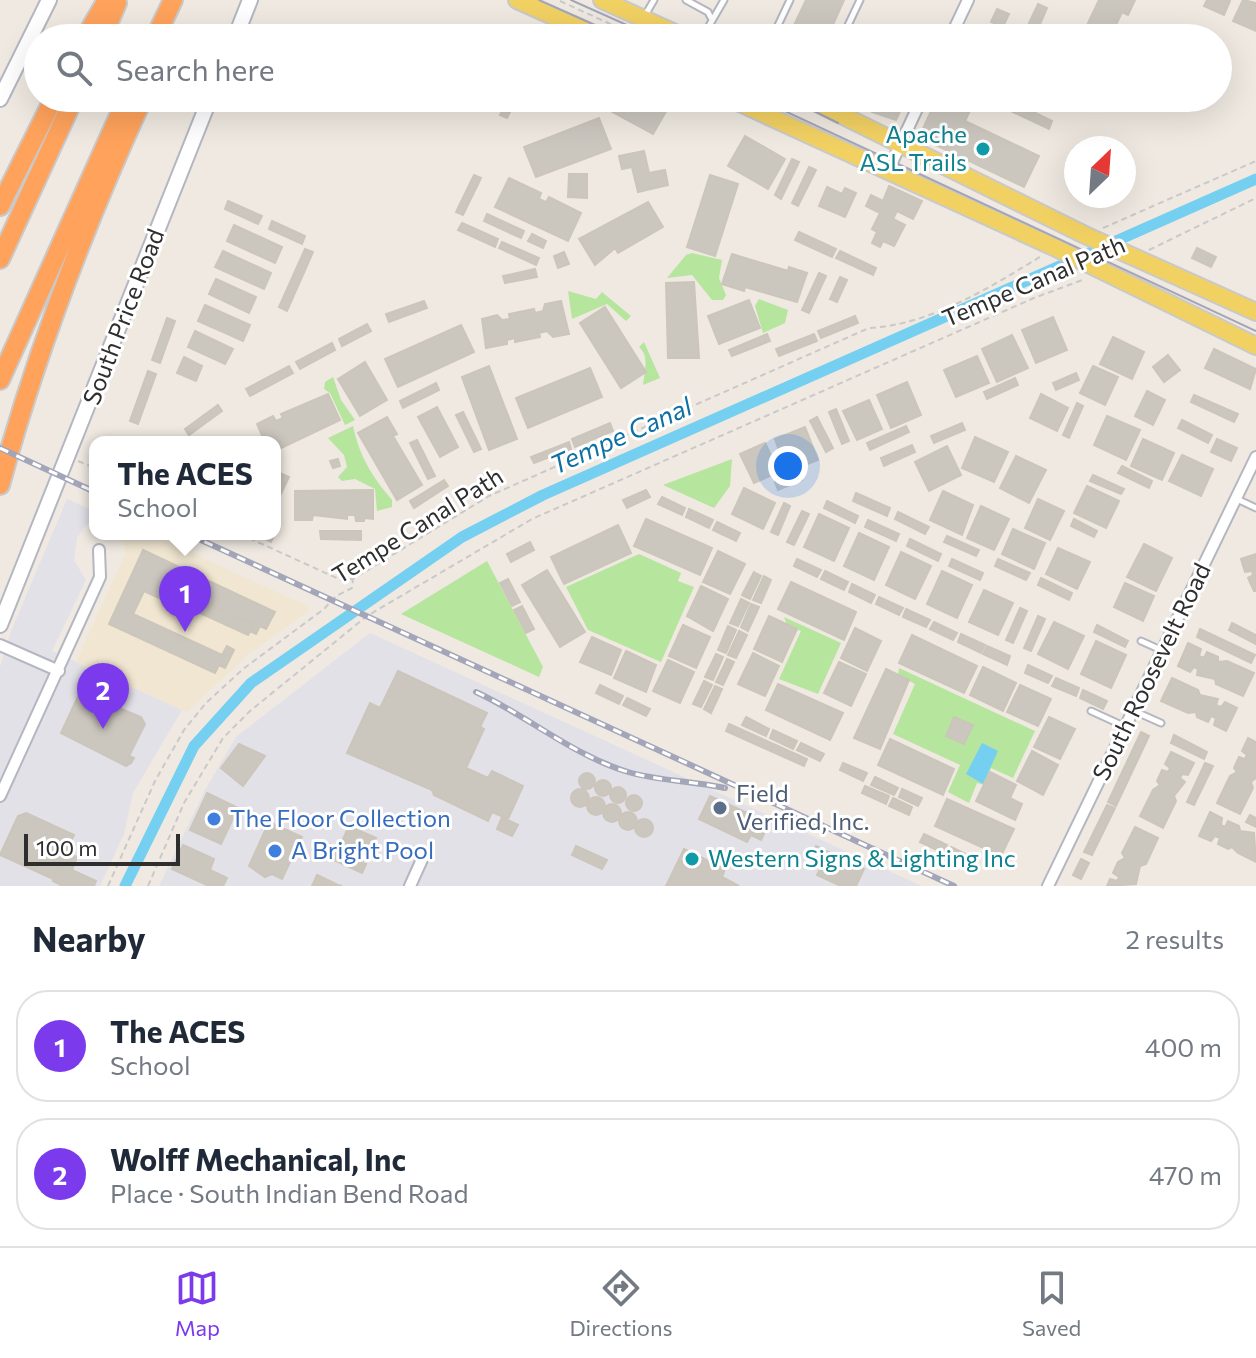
<!DOCTYPE html>
<html lang="en">
<head>
<meta charset="utf-8">
<style>
	body { margin:0; font-family:Commissioner,sans-serif; background:#f6f6f7; color:#1f2937 }
	.compass { position:absolute; left:1064px; top:136px; width:72px; height:72px; border-radius:50%; background:#fff; box-shadow:0 8px 32px #0002; rotate:25deg }
	.scale { position:absolute; left:24px; bottom:20px; width:156px; box-sizing:border-box; padding-left:8px; border:4px solid #2e2e2e; border-top:0; font-size:22px; line-height:28px; white-space:nowrap; color:#2e2e2e; -webkit-text-stroke:6px #fff; paint-order:stroke }
	.you { position:absolute; left:788px; top:466px; width:28px; height:28px; margin:-20px; border:6px solid #fff; border-radius:50%; background:#1a73e8; box-shadow:0 0 0 12px #1a73e833 }
	.badge { display:grid; place-items:center; width:52px; height:52px; border-radius:50%; background:#7c3aed; color:#fff; font-size:26px; font-weight:700 }
	.pin { position:absolute; translate:-50% -66px; filter:drop-shadow(0 2px 4px #0008) }
	.pin::after { content:''; position:absolute; top:42px; width:28px; height:24px; background:inherit; clip-path:polygon(0 0,100% 0,50% 100%) }
	.popup { position:absolute; left:89px; top:436px; width:192px; height:104px; box-sizing:border-box; display:grid; place-content:center; border-radius:16px; background:#fff; filter:drop-shadow(0 2px 6px #0005); font-size:26px; white-space:nowrap; color:#747a83 }
	.popup b { font-size:30px; color:#1f2937 }
	.popup::after { content:''; position:absolute; left:50%; top:100%; margin-left:-16px; border:16px solid transparent; border-top-color:#fff }
	.list { margin:0; padding:0; list-style:none }
	h2 { display:flex; justify-content:space-between; align-items:center; height:104px; margin:0; padding:0 32px; font-size:34px }
	h2 small { font-size:26px; font-weight:400; color:#747a83 }
	.list li { display:grid; grid-template-columns:52px 1fr auto; gap:24px; align-items:center; box-sizing:border-box; height:112px; margin:0 16px 16px; padding:0 16px; border:2px solid #e0e1e3; border-radius:32px }
	.list b { display:block; font-size:30px; white-space:nowrap }
	.list p { margin:0; font-size:26px; white-space:nowrap; color:#747a83 }
	.list em { font-size:26px; font-style:normal; color:#747a83 }
	.icon { flex:none; width:44px; height:44px; fill:none; stroke:currentColor; stroke-width:2; stroke-linecap:round; stroke-linejoin:round }
	.map { position:relative; flex:none; width:1256px; height:886px; overflow:hidden }
	.search { position:absolute; background:#fff; box-shadow:0 8px 32px #0002; left:24px; right:24px; top:24px; height:88px; display:flex; align-items:center; gap:20px; box-sizing:border-box; padding:0 28px; border-radius:44px; color:#747a83; font-size:30px }
	.sheet { height:360px; background:#fff }
	nav { display:flex; justify-content:space-around; align-items:center; box-sizing:border-box; height:112px; border-top:2px solid #e0e1e3; background:#fff; font-size:22px; color:#747a83 }
	nav a { display:grid; justify-items:center; gap:4px }
	nav .on { color:#7c3aed }
	.map>svg:first-child { display:block }
	.industrial { fill:#e3e1e8 }
	.education { fill:#f0e6d1 }
	.green { fill:#b6e59e }
	.water { fill:#75cff0 }
	.lines { fill:none; stroke-linecap:round; stroke-linejoin:round }
	.canal { stroke:#75cff0; stroke-width:11 }
	.building { fill:#cbc7bf; stroke:#cbc5ba; stroke-width:2 }
	.service-casing { stroke:#b4b7c1; stroke-width:9 }
	.minor-casing { stroke:#b4b7c1; stroke-width:14 }
	.secondary-casing { stroke:#b4b7c1; stroke-width:18 }
	.primary-casing { stroke:#c9c9c9; stroke-width:20 }
	.motorway-casing { stroke:#c9c9c9; stroke-width:22 }
	.path { stroke:#c9c9c9; stroke-width:2; stroke-dasharray:6 4; stroke-linecap:butt }
	.service { stroke:#fff; stroke-width:5 }
	.minor { stroke:#fff; stroke-width:10 }
	.secondary { stroke:#fff; stroke-width:14 }
	.primary { stroke:#f2d163; stroke-width:16 }
	.motorway { stroke:#ffa35c; stroke-width:18 }
	.tram { stroke:#a3a6b8; stroke-width:2 }
	.rail-casing { stroke:#a3a6b8; stroke-width:6 }
	.rail { stroke:#fff; stroke-width:3; stroke-dasharray:9; stroke-linecap:butt }
	.culture-dot { fill:#0f9aa8; stroke:#fff; stroke-width:3 }
	.service-dot { fill:#5c6f8a; stroke:#fff; stroke-width:3 }
	.shop-dot { fill:#3f7fe0; stroke:#fff; stroke-width:3 }
	.labels { text-anchor:middle; stroke-width:6; stroke-linejoin:round; paint-order:stroke }
	.culture-label { font-size:24px; fill:#0d838f; stroke:#fff; text-anchor:end }
	.street-label { font-size:24px; fill:#2e2e2e; stroke:#fff }
	.service-label { font-size:24px; fill:#4e5e75; stroke:#fff; text-anchor:start }
	.shop-label { font-size:24px; fill:#366cbe; stroke:#fff; text-anchor:start }
	.water-label { font-size:26px; font-style:italic; fill:#0d6fa3; stroke:#fff }
</style>
</head>
<body>
<div class="map">
<svg width="1256" height="886" viewBox="0 0 1256 886">
	<rect width="100%" height="100%" fill="#efe9e1"/>
	<path class="industrial" d="M67 499 95 511V520L84 527 77 538 74 560 86 580 52 651 182 710 133 793 124 834 100 886H0V667L11 631Z
		M370 633 922 886H159L205 790 236 737Z"/>
	<path class="education" d="M121 534H151L307 606 309 611 250 653 187 712 76 662 126 552Z"/>
	<path class="green" d="M692 253 722 260 719 278 726 295 723 300H712L692 275 667 278 686 255Z
		M568 291 596 299 602 292 631 316 626 321 607 304 572 319Z
		M759 299 788 310 785 323 763 333 755 306Z
		M644 342 660 378 643 385C644 373 650 356 639 347Z
		M333 377 341 400 355 420 345 425 330 393 324 389 325 382Z
		M353 426C359 456 373 478 392 500V507L377 511 375 489 355 479 342 481 338 477 347 467 344 455 328 438Z
		M732 459 730 486 714 508 663 485Z
		M639 554 681 573 678 581 694 587 661 662 588 630 566 587Z
		M487 561 543 667 539 677 401 614Z
		M784 617 841 643 818 694 779 679 801 631 787 625Z
		M899 668 1035 731 1013 778 991 768 984 785 977 783 969 803 948 792 960 765 893 734 915 684 898 675Z"/>
	<path class="water" d="M982 743 998 751 983 784 966 774Z"/>
	<g class="lines">
		<path class="canal" d="M125 886 194 746 251 683 462 537 543 495 1256 179"/>
	</g>
	<path class="building" d="M806 0H844L827 38H788Z
		M1099 0H1135L1128 15 1122 12 1110 38H1081Z
		M1207 0H1229L1230 1 1224 15 1204 6Z
		M1243 0 1256 3V31L1233 21Z
		M1038 4 1047 8 1034 38H1027L1023 36Z
		M997 9 1009 14 1003 27 991 22Z
		M987 29 1001 35 1000 38 983 36Z
		M508 98H517L507 118 500 115Z
		M534 98H551L546 110 531 103Z
		M566 98H575L569 110 562 106Z
		M587 98H656L669 106 653 134Z
		M879 98H906L896 120 872 112Z
		M937 98H976L965 121 1039 156 1024 187 927 141 921 133Z
		M1034 98H1052L1049 105Z
		M1015 103 1052 121 1049 129 1011 111Z
		M599 118 611 149 536 177 524 147Z
		M745 136 785 159 768 189 728 166Z
		M644 151 649 173 665 170 668 185 638 192 632 167 622 169 619 156Z
		M792 159 799 162 781 199 775 195Z
		M809 167 816 170 798 206 792 203Z
		M569 174H587V198L568 197Z
		M474 175 481 178 463 215 456 212Z
		M710 175 738 184 715 256 687 247Z
		M509 178 541 193 539 199 546 202 549 197 581 213 568 241 495 207Z
		M889 186 922 201 913 219 897 211 893 219 905 225 894 246 883 241 880 247 872 243 877 232 872 229 880 213 866 206 871 195 883 201Z
		M827 187 842 194 845 188 856 193 845 217 819 206Z
		M228 201 262 216 258 224 225 209Z
		M648 202 663 227 618 253 615 248 595 265 579 239Z
		M487 214 524 231 521 238 484 221Z
		M272 221 305 236 302 244 269 229Z
		M462 223 498 239 495 247 458 230Z
		M234 225 282 247 275 263 227 241Z
		M799 232 836 249 832 257 795 240Z
		M532 234 546 241 543 248 528 241Z
		M502 242 539 258 536 265 499 248Z
		M1197 248 1216 257 1211 267 1192 258Z
		M305 249 313 252 287 311 279 307Z
		M223 251 271 273 264 289 215 267Z
		M840 251 876 268 873 275 836 258Z
		M564 252 569 264 558 268 554 256Z
		M732 254 788 271 789 267 807 273 797 302 745 287 744 291 722 284Z
		M535 269 537 277 505 283 503 276Z
		M819 273 826 276 809 313 802 310Z
		M840 277 847 280 837 302 830 299Z
		M216 279 256 297 249 313 209 294Z
		M694 282 699 358H668L666 283Z
		M749 300 760 328 719 344 708 316Z
		M424 301 427 308 389 322 386 314Z
		M561 301 569 334 553 337 547 331 539 333 540 337 515 342V338L507 340V344L486 348 482 319 497 315 502 320 510 319 509 314 534 309 535 313 543 311 545 304Z
		M205 305 250 325 243 341 198 321Z
		M605 307 646 372 621 388 580 323Z
		M855 316 858 323 821 338 818 331Z
		M1053 317 1067 350 1036 363 1022 330Z
		M167 318 175 321 160 363 152 360Z
		M367 324 371 331 342 346 339 339Z
		M461 325 474 352 398 387 385 359Z
		M195 331 233 349 225 364 188 347Z
		M767 334 770 341 732 356 729 350Z
		M814 334 817 341 779 356 776 349Z
		M1012 335 1028 368 997 382 982 349Z
		M1113 337 1144 352 1132 379 1100 364Z
		M332 343 335 350 300 369 296 362Z
		M1214 349 1256 369 1250 389 1205 368Z
		M1168 355 1180 370 1164 382 1153 367Z
		M977 356 989 383 956 397 944 370Z
		M184 357 202 366 196 381 177 373Z
		M365 362 387 400 360 416 338 379Z
		M289 366 293 373 250 396 246 389Z
		M489 366 517 439 489 450 462 377Z
		M1093 366 1118 377 1105 405 1080 393Z
		M590 368 602 397 528 428 516 398Z
		M148 371 156 374 138 424 130 421Z
		M1076 373 1079 380 1056 390 1053 383Z
		M1015 378 1018 385 987 399 984 392Z
		M907 382 921 415 891 428 877 395Z
		M436 383 439 390 403 408 400 401Z
		M1147 391 1165 400 1153 425 1135 416Z
		M328 394 340 420 275 451V442H265L257 424 273 416 276 421 283 418 281 414Z
		M1041 394 1068 408 1057 431 1030 418Z
		M1194 395 1238 414 1234 422 1191 402Z
		M869 400 882 429 857 440 843 411Z
		M1077 403 1083 406 1069 438 1063 435Z
		M218 405 222 411 189 435 185 429Z
		M437 407 458 447 440 457 418 417Z
		M836 409 849 441 842 444 829 412Z
		M463 412 481 449 474 452 456 415Z
		M1107 416 1140 430 1126 460 1094 445Z
		M387 417 397 434 393 436 422 485 397 500 358 433Z
		M817 417 833 448 826 452 810 421Z
		M1182 420 1212 435 1208 443 1178 428Z
		M610 423 613 431 575 447 572 439Z
		M962 423 965 430 934 443 931 436Z
		M906 426 909 432 870 450 867 443Z
		M805 427 818 460 787 472 775 439Z
		M975 437 1008 452 994 482 962 468Z
		M1143 439 1174 453 1162 480 1131 466Z
		M1217 439 1237 448 1231 461 1211 452Z
		M417 440 435 476 428 479 410 443Z
		M569 442 571 449 534 463 531 457Z
		M765 443 779 472 754 483 740 454Z
		M912 445 915 452 884 466 881 458Z
		M947 446 961 475 929 491 915 462Z
		M1182 455 1213 469 1201 496 1169 481Z
		M1016 456 1046 470 1029 503 1000 488Z
		M338 459 340 466 333 468 330 461Z
		M1122 466 1152 481 1149 488 1118 473Z
		M275 471 289 477 275 506Z
		M799 473 802 480 778 490 775 482Z
		M1093 475 1124 489 1121 494 1090 481Z
		M444 480 448 486 414 508 410 501Z
		M1087 486 1119 501 1106 528 1074 513Z
		M744 488 775 503 763 529 732 514Z
		M373 490V519L364 518V521H356L355 515H347V519L313 515 312 520H295V491Z
		M646 490 650 497 627 508 623 500Z
		M943 491 973 505 962 535 930 520Z
		M856 493 890 508 887 516 853 501Z
		M662 497 685 508 682 515 658 504Z
		M1038 499 1064 511 1050 540 1025 528Z
		M827 501 858 516 855 523 824 508Z
		M784 503 790 506 778 535 771 532Z
		M981 506 1009 519 994 550 967 538Z
		M689 509 713 520 709 528 686 517Z
		M802 511 809 514 794 545 787 542Z
		M898 512 929 527 925 534 895 519Z
		M819 514 849 528 834 561 804 547Z
		M646 519 712 548 700 575 634 546Z
		M1074 519 1097 531 1094 537 1071 526Z
		M868 520 899 534 896 541 865 527Z
		M717 522 740 533 736 541 713 530Z
		M618 525 631 553 564 584 551 557Z
		M1013 529 1045 543 1034 569 1002 554Z
		M320 531H361V540L321 539Z
		M859 533 889 547 874 580 844 566Z
		M254 534H272L274 535 271 542Z
		M947 536 979 550 976 556 944 542Z
		M910 539 941 554 938 561 907 546Z
		M530 542 534 550 511 562 507 554Z
		M1144 544 1172 558 1156 591 1127 577Z
		M1058 548 1090 562 1077 589 1046 574Z
		M143 550 275 612 266 629 260 626 256 634 250 631 253 624 179 590 172 604 144 591 133 614 222 655 227 646 234 650 225 668 219 665 215 673 109 624Z
		M718 551 745 564 730 594 703 582Z
		M901 552 931 566 915 599 886 585Z
		M1256 554V591H1254L1248 578 1253 575 1252 571 1245 572 1241 559Z
		M797 559 821 570 817 577 794 566Z
		M952 559 983 573 980 580 949 566Z
		M998 559 1030 573 1026 580 995 566Z
		M547 570 585 632 560 647 522 585Z
		M825 571 848 582 844 590 821 579Z
		M942 571 972 585 957 618 927 604Z
		M754 572 761 576 750 599 742 595Z
		M764 576 771 580 761 603 753 600Z
		M1041 578 1072 593 1069 600 1038 585Z
		M508 579 520 602 512 606 500 583Z
		M791 582 856 612 844 640 778 609Z
		M1125 583 1154 596 1143 621 1114 607Z
		M852 584 875 595 871 603 849 592Z
		M701 586 728 599 713 631 687 616Z
		M984 590 1013 603 998 635 969 622Z
		M183 592 253 624 248 635 178 603Z
		M879 597 903 608 899 615 876 604Z
		M741 599 749 603 738 626 730 623Z
		M751 604 759 607 748 631 741 627Z
		M522 606 534 629 526 633 514 610Z
		M1020 608 1027 611 1013 643 1006 640Z
		M906 609 930 620 926 627 903 617Z
		M769 616 797 629 782 662 754 649Z
		M1038 616 1045 619 1031 651 1024 648Z
		M934 622 957 633 953 640 930 629Z
		M1054 622 1084 636 1068 669 1038 654Z
		M1232 623 1256 635V644L1229 630Z
		M683 625 710 637 696 668 669 656Z
		M1097 625 1128 641 1125 647 1094 632Z
		M728 626 736 630 726 653 718 650Z
		M855 628 881 641 867 671 841 658Z
		M1200 629 1255 655 1251 663 1197 637Z
		M739 631 747 635 736 658 728 655Z
		M961 634 985 645 981 653 958 642Z
		M912 635 977 666 964 693 899 663Z
		M592 637 621 650 611 675 580 662Z
		M1096 641 1126 655 1111 688 1081 674Z
		M1188 643 1201 649 1199 656 1204 658 1207 652 1218 657V662L1227 661 1254 673 1243 696 1216 684 1215 679 1197 675 1198 669 1194 667 1190 672 1178 666Z
		M987 646 1010 656 1007 665 983 654Z
		M626 651 656 665 646 692 614 678Z
		M753 653 779 666 765 696 738 684Z
		M716 654 723 657 713 680 705 677Z
		M727 659 734 662 723 685 716 682Z
		M668 660 694 672 680 703 653 691Z
		M839 662 866 674 851 706 824 693Z
		M1028 665 1052 676 1048 683 1025 673Z
		M983 667 1016 683 1003 711 970 695Z
		M886 669 909 680 880 749 854 738Z
		M398 671 487 713 480 727 484 729 466 768 488 778 492 771 523 786 508 819 492 812 488 821 434 795 432 790 347 753 370 703 380 708Z
		M1056 678 1079 688 1076 696 1052 686Z
		M1172 678 1198 690 1200 695 1218 699 1216 705 1221 707 1225 702 1237 708 1226 731 1214 725 1216 718 1211 716 1208 722 1197 717 1196 712 1188 713 1161 701Z
		M704 681 712 685 701 707 693 704Z
		M778 684 843 713 830 740 766 710Z
		M600 685 623 696 619 704 596 693Z
		M1020 685 1051 699 1038 726 1007 712Z
		M715 686 722 689 711 713 704 709Z
		M1083 690 1107 701 1103 709 1080 698Z
		M80 692 141 717 145 724 129 756 134 758 131 763 126 766 61 733Z
		M627 698 650 709 646 716 623 705Z
		M746 717 769 729 766 736 742 725Z
		M954 717 973 725 964 744 946 736Z
		M1049 717 1075 729 1060 759 1034 747Z
		M729 724 807 759 804 766 726 731Z
		M773 730 797 741 793 749 770 738Z
		M1141 732 1149 736 1116 806 1108 802Z
		M1174 735 1207 752 1204 759 1171 743Z
		M1248 738 1256 742V778L1251 782 1253 788 1240 814 1217 803 1230 776 1237 772 1234 768 1239 757 1245 759 1247 755 1242 751Z
		M890 739 954 769 943 795 878 765Z
		M801 743 824 754 820 761 797 750Z
		M239 744 265 756 243 786 221 768Z
		M1032 751 1058 765 1043 795 1017 781Z
		M1171 752 1194 763 1188 775 1182 774 1180 778 1185 782 1174 796 1176 801 1163 828 1140 816 1153 790 1160 785 1157 781 1162 770 1168 772 1170 768 1165 764Z
		M843 763 867 773 863 781 840 770Z
		M1205 763 1213 766 1194 805 1187 802Z
		M990 772 1016 785 1010 798 1022 804 1015 820 976 801Z
		M579 781a8 8 0 1 1 16 0a8 8 0 1 1-16 0Z
		M875 777 898 788 894 795 871 785Z
		M595 788a8 8 0 1 1 16 0a8 8 0 1 1-16 0Z
		M865 786 889 796 886 804 862 793Z
		M610 795a8 8 0 1 1 16 0a8 8 0 1 1-16 0Z
		M902 789 922 798 918 806 899 797Z
		M571 798a9 9 0 1 1 18 0a9 9 0 1 1-18 0Z
		M207 793 238 808 221 844 190 830Z
		M626 803a8 8 0 1 1 16 0a8 8 0 1 1-16 0Z
		M710 796 769 823 761 840 751 835 747 842 699 819Z
		M587 806a9 9 0 1 1 18 0a9 9 0 1 1-18 0Z
		M893 798 912 807 909 815 889 806Z
		M947 799 1014 829 1001 856 935 826Z
		M603 813a9 9 0 1 1 18 0a9 9 0 1 1-18 0Z
		M1107 805 1115 808 1092 855 1084 852Z
		M1210 812 1222 818 1221 825 1225 827 1228 821 1239 826 1240 831 1254 833 1256 862 1238 853 1232 847 1228 849 1218 844 1220 838 1215 836 1211 841 1199 836Z
		M619 821a9 9 0 1 1 18 0a9 9 0 1 1-18 0Z
		M26 813 74 835 53 879 0 855 18 816Z
		M1250 815 1256 818V827L1246 822Z
		M502 817 518 825 512 836 497 829Z
		M635 828a9 9 0 1 1 18 0a9 9 0 1 1-18 0Z
		M269 822 302 837 282 879 272 874 265 877 249 866Z
		M349 826 376 838 362 863 366 864 362 873 312 850 317 840 339 848Z
		M1135 827 1158 838 1146 864 1140 866 1136 884 1107 886 1110 879 1117 881 1119 877 1113 873 1118 862 1125 858 1122 853Z
		M924 834 947 845 943 853 920 842Z
		M183 845 214 859 210 870 227 878 223 886H209L172 869Z
		M576 846 607 860 602 869 572 855Z
		M816 846 864 869 856 886H841L817 875 820 869 808 863Z
		M951 847 974 858 971 865 947 854Z
		M684 849 725 869 722 877 739 886H666Z
		M66 852 77 857 72 870 96 881 94 886H63L53 881Z
		M1081 859 1089 863 1081 879 1073 875Z
		M317 875 338 885 342 886H312Z"/>
	<g class="lines">
		<g class="service-casing">
			<path id="service" d="M686 0 708 12 711 18
				M644 17 654 0
				M702 38 724 0
				M772 38 790 0
				M842 38 860 0
				M1237 499 1256 508
				M1141 641 1161 650
				M1091 711 1126 727
				M1134 711 1161 723"/>
		</g>
		<g class="minor-casing">
			<path id="minor" d="M950 38 968 0
				M888 171 922 98
				M0 645 59 671
				M0 796 100 577 99 550
				M410 886 424 855
				M1048 886 1256 457"/>
		</g>
		<g class="secondary-casing">
			<path id="secondary" d="M235 38 250 0
				M0 99 49 0
				M0 625 210 98"/>
		</g>
		<g class="primary-casing">
			<path id="primary" d="M517 0 602 38
				M602 0 686 38
				M729 98 1056 248 1256 346
				M807 98 1085 235 1256 312"/>
		</g>
		<g class="motorway-casing">
			<path id="motorway" d="M85 38 107 0
				M102 38 117 3
				M155 38 173 0
				M0 206 54 98
				M0 259 74 98
				M0 380 127 98
				M0 485C36 353 86 222 143 98"/>
		</g>
		<path class="path" d="M560 1 641 38
			M1103 228 1256 161
			M1149 250 1256 198
			M78 461 95 468
			M240 534 341 580 352 579
			M108 886 155 781 184 730 206 703 243 669 324 609 336 596 352 588 353 579 489 496 869 328C930 325 991 287 1043 255
			M148 886 184 803 223 738 250 711 367 616 532 519 1034 298 1085 279"/>
		<use href="#service" class="service"/>
		<use href="#minor" class="minor"/>
		<use href="#secondary" class="secondary"/>
		<use href="#primary" class="primary"/>
		<use href="#motorway" class="motorway"/>
		<path class="tram" d="M539 0 624 38
			M571 0 656 38
			M757 98 1256 331
			M788 98 838 123"/>
		<g class="rail-casing">
			<path id="rail" d="M0 448 95 492
				M188 534 954 886
				M476 692C528 716 572 755 628 772 659 781 693 781 725 788"/>
		</g>
		<use href="#rail" class="rail"/>
	</g>
	<g class="culture-dot">
		<circle cx="983" cy="149" r="8"/>
		<circle cx="692" cy="859" r="8"/>
	</g>
	<circle class="service-dot" cx="720" cy="808" r="8"/>
	<g class="shop-dot">
		<circle cx="214" cy="819" r="8"/>
		<circle cx="275" cy="851" r="8"/>
	</g>
	<g class="labels">
		<g class="culture-label">
			<text x="967" y="143">Apache<tspan x="967" dy="28">ASL Trails</tspan></text>
			<text x="708" y="867" text-anchor="start">Western Signs &amp; Lighting Inc</text>
		</g>
		<g class="street-label">
			<text transform="translate(1034 282) rotate(-23)" y="8">Tempe Canal Path</text>
			<text transform="translate(124 317) rotate(-69)" y="8">South Price Road</text>
			<text transform="translate(418 526) rotate(-32)" y="8">Tempe Canal Path</text>
			<text transform="translate(1152 672) rotate(-64)" y="8">South Roosevelt Road</text>
		</g>
		<g class="service-label">
			<text x="736" y="802">Field<tspan x="736" dy="28">Verified, Inc.</tspan></text>
		</g>
		<g class="shop-label">
			<text x="230" y="827">The Floor Collection</text>
			<text x="291" y="859">A Bright Pool</text>
		</g>
		<g class="water-label">
			<text transform="translate(621 436) rotate(-24)" y="9">Tempe Canal</text>
		</g>
	</g>
</svg>
<svg class="compass" viewBox="-18 -18 36 36"><path d="M0-13l5 13h-10z" fill="#e53935"/><path d="M0 13l5-13h-10z" fill="#747a83"/></svg>
<div class="scale">100 m</div>
<div class="you"></div>
<div class="pin badge" style="left:185px;top:632px">1</div>
<div class="popup"><b>The ACES</b>School</div>
<div class="pin badge" style="left:103px;top:729px">2</div>
<div class="search"><svg class="icon" aria-label="search" viewBox="0 0 24 24"><circle cx="10" cy="10" r="6"/><path d="M15 15l6 6"/></svg>Search here</div>
</div>
<section class="sheet">
<h2>Nearby<small>2 results</small></h2>
<ul class="list">
<li><span class="badge">1</span><div><b>The ACES</b><p>School</p></div><em>400 m</em></li>
<li><span class="badge">2</span><div><b>Wolff Mechanical, Inc</b><p>Place · South Indian Bend Road</p></div><em>470 m</em></li>
</ul>
</section>
<nav>
<a class="on"><svg class="icon" aria-label="map" viewBox="0 0 24 24"><path d="M3 6l6-2 6 2 6-2v14l-6 2-6-2-6 2zM9 4v14M15 6v14"/></svg>Map</a>
<a><svg class="icon" aria-label="directions" viewBox="0 0 24 24"><path d="M12 3l9 9-9 9-9-9zM9 14v-3h6M13 9l2 2-2 2"/></svg>Directions</a>
<a><svg class="icon" aria-label="saved" viewBox="0 0 24 24"><path d="M7 4h10v16l-5-4-5 4z"/></svg>Saved</a>
</nav>
</body>
</html>
